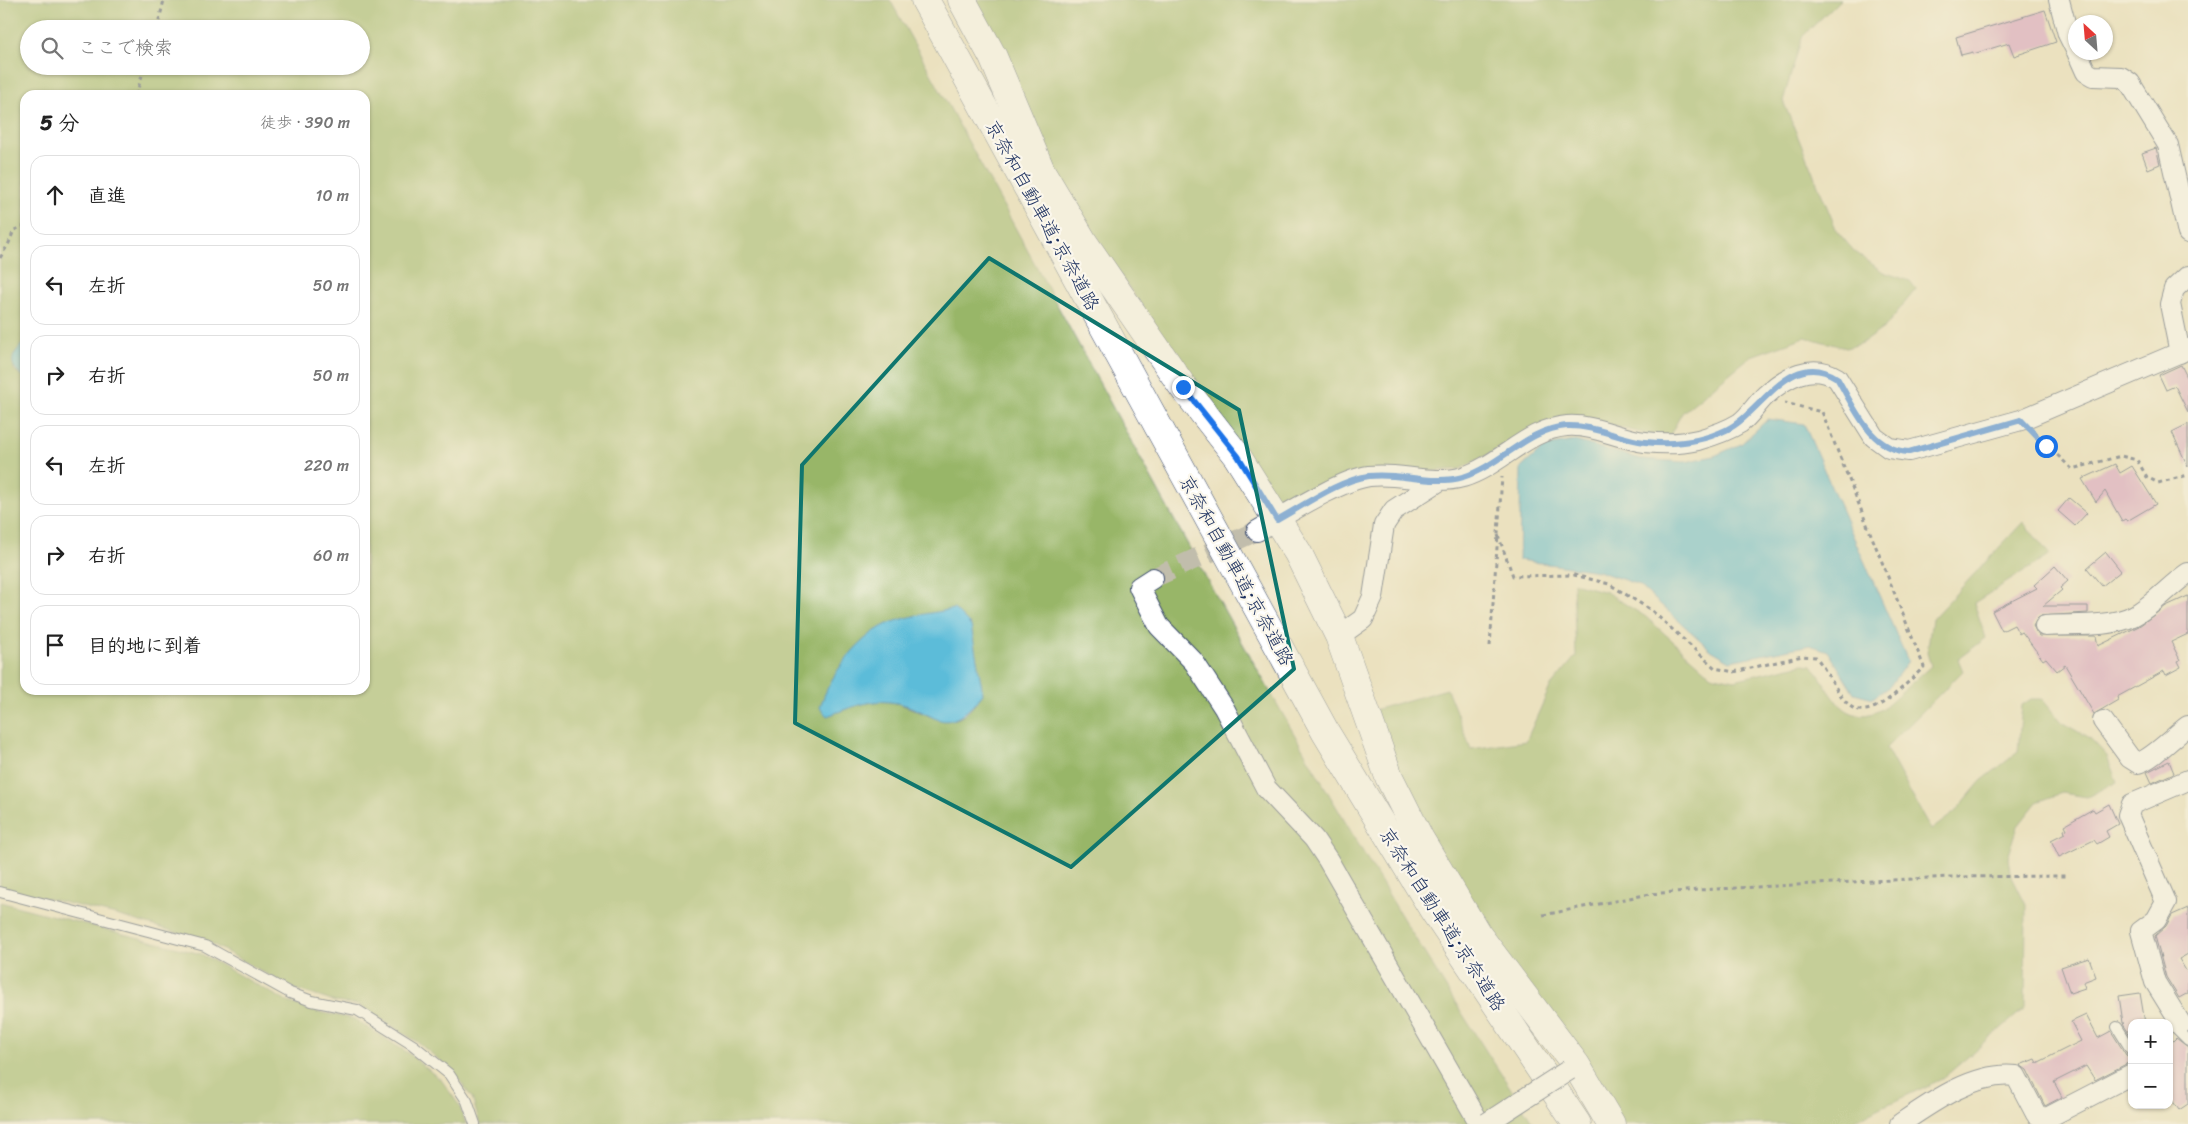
<!DOCTYPE html>
<html lang="ja">
<head>
<meta charset="utf-8">
<style>
	body { margin:0; font-family:Sriracha,"Klee One",sans-serif; background:#f2f2f2; color:#222 }
	.controls { position:absolute; right:15px; bottom:15px; display:grid; overflow:hidden; border-radius:10px; box-shadow:0 1px 4px #0004 }
	.controls button { width:45px; height:45px; display:grid; place-items:center; padding:0; border:0; border-bottom:1px solid #e0e0e0; background:#fff; color:#222; font:25px sans-serif }
	.compass { position:absolute; left:2068px; top:15px; width:45px; height:45px; border-radius:50%; background:#fff; box-shadow:0 1px 4px #0004; rotate:334deg }
	.stop { position:absolute; width:15px; height:15px; margin:-11px; border:4px solid #1a73e8; border-radius:50%; background:#fff }
	.stop.end { background:#1a73e8; border-color:#fff; box-shadow:0 1px 5px #0008 }
	.list { margin:0; padding:0; list-style:none }
	h2 { display:flex; justify-content:space-between; align-items:center; height:65px; margin:0; padding:0 20px; font-size:21px }
	h2 small { font-size:16px; font-weight:400; color:#767676 }
	.list li { display:grid; grid-template-columns:32px 1fr auto; gap:15px; align-items:center; box-sizing:border-box; height:80px; margin:0 10px 10px; padding:0 10px; border:1px solid #e0e0e0; border-radius:15px }
	.list b { display:block; font-size:19px; white-space:nowrap }
	.list em { font-size:16px; font-style:normal; color:#767676 }
	.icon { flex:none; width:28px; height:28px; fill:none; stroke:currentColor; stroke-width:2; stroke-linecap:round; stroke-linejoin:round }
	.map { position:relative; flex:none; width:2188px; height:1124px; overflow:hidden }
	.search { position:absolute; background:#fff; box-shadow:0 1px 4px #0004; left:20px; top:20px; width:350px; height:55px; display:flex; align-items:center; gap:12px; box-sizing:border-box; padding:0 18px; border-radius:28px; color:#767676; font-size:19px }
	.panel { position:absolute; background:#fff; box-shadow:0 1px 4px #0004; left:20px; top:90px; width:350px; height:605px; border-radius:15px }
	.map>svg:first-child { display:block }
	.forest { fill:#98b668; stroke:#5a7263; fill-rule:evenodd }
	.water { fill:#5bbcd9; stroke:#3b769c }
	.building { fill:#d798c7 }
	.lines { fill:none; stroke-linecap:round; stroke-linejoin:round }
	.street-tunnel { stroke:#c1bdac; stroke-width:20; stroke-dasharray:20 10; stroke-linecap:butt }
	.lane-casing { stroke:#3a4a6d; stroke-width:12 }
	.street-casing { stroke:#3a4a6d; stroke-width:22 }
	.secondary-casing { stroke:#3a4a6d; stroke-width:29 }
	.highway-casing { stroke:#3a4a6d; stroke-width:29 }
	.path { stroke:#3a4a6d; stroke-width:3; stroke-dasharray:4 4; stroke-linecap:butt }
	.lane { stroke:#fff; stroke-width:10 }
	.street { stroke:#fff; stroke-width:20 }
	.secondary { stroke:#fff; stroke-width:28 }
	.highway { stroke:#fff; stroke-width:28 }
	.street-bridge-casing { stroke:#3a4a6d; stroke-width:22; stroke-linecap:butt }
	.street-bridge { stroke:#fff; stroke-width:20 }
	.route { stroke:#1a73e8; stroke-width:6 }
	.marked { fill:none; stroke:#0f766e; stroke-width:4; stroke-linejoin:round }
	.labels { text-anchor:middle; stroke-width:4.5; stroke-linejoin:round; paint-order:stroke }
	.street-label { font-size:19px; fill:#1b2f5e; stroke:#fbf7ec }
</style>
</head>
<body>
<div class="map">
<svg width="2188" height="1124" viewBox="0 0 2188 1124">
	<rect width="100%" height="100%" fill="#fbf7ec"/>
	<filter id="ink" filterUnits="userSpaceOnUse"><feTurbulence type="fractalNoise" baseFrequency=".02" numOctaves="2"/><feDisplacementMap in="SourceGraphic" scale="10" xChannelSelector="R" yChannelSelector="G"/><feConvolveMatrix kernelMatrix="1 2 1 2 8 2 1 2 1" color-interpolation-filters="sRGB"/></filter>
	<filter id="wash" filterUnits="userSpaceOnUse"><feTurbulence type="fractalNoise" baseFrequency=".0096" numOctaves="4" result="noise"/><feDisplacementMap in="SourceGraphic" scale="20" xChannelSelector="R" yChannelSelector="G"/><feGaussianBlur stdDeviation="1.12" result="paint"/><feColorMatrix in="noise" values="0 0 0 0 0 0 0 0 0 0 0 0 0 0 0 0 0 1.4 0 .05"/><feComposite in="paint" operator="in"/></filter>
	<g filter="url(#wash)">
		<rect width="100%" height="100%" fill="#ebe1bf"/>
		<path class="forest" d="M0 0H890C1101 377 1294 765 1534 1124H480L472 1098 453 1071 416 1041 359 1005 335 1002 292 988 207 941 116 915 0 887ZM29 29H361V66H29ZM25 95H365V690H25V378L14 370V354L25 341ZM871 635 983 694C976 702 970 712 961 717 941 728 909 703 887 701 866 700 847 709 827 715Z
			M971 0H1840L1802 37 1783 101 1837 231 1854 251 1883 272 1910 281 1916 289 1885 327 1862 343 1846 348 1805 337 1751 356 1682 413 1670 435 1646 434 1594 421 1510 443 1460 469 1423 472 1288 507 1277 506 1048 168Z
			M2023 522 2050 555 1974 603 1986 638 1958 659 1963 671 1886 748 1931 830 1955 812 1981 781 2018 752 2022 705 2031 699H2042L2061 722 2091 739 2107 756 2117 782 2087 797 2062 793 2037 802 2018 826 2008 858 2010 872 2026 904 2025 1008 1942 1079 1846 1124H1620L1484 930 1427 835 1374 710 1447 689 1471 749 1526 741 1550 687 1576 656 1573 583 1606 592 1646 617 1711 675 1734 680 1803 664 1812 665C1831 690 1843 730 1882 709L1931 666 1927 653 1932 619Z
			M0 902 201 954 286 1001 309 1010 354 1019 408 1053 442 1081 459 1105 466 1124H0Z"/>
		<path class="water" d="M25 341V378C6 363 11 357 25 341Z
			M1768 419 1804 424 1908 661 1890 686 1873 698 1854 693 1828 651 1810 645 1730 661 1711 650 1639 585 1598 571 1519 560 1521 468 1545 446 1575 441 1641 459 1685 462 1714 456 1741 444Z
			M954 609 971 626 983 694C940 746 937 707 890 702 868 699 847 709 827 716L820 708C828 677 861 632 893 622 912 615 934 613 954 609Z"/>
		<g id="blocks">
			<path class="building" d="M2045 10 2056 42 2014 56 2009 43 1973 54V52L1961 55 1956 37Z
				M2156 148 2160 164 2148 169 2142 153Z
				M2181 365 2188 379V412L2175 386 2166 390 2159 375Z
				M2188 424V467L2172 432Z
				M2115 464 2120 473 2132 466 2156 504 2127 521 2125 519 2122 521 2105 491 2096 502 2082 479Z
				M2069 498 2087 513 2075 526 2058 511Z
				M2106 552 2121 571 2102 586 2087 568Z
				M2055 566 2068 581 2060 588 2062 590 2043 606H2088V613L2039 616 2033 626 2039 636H2096L2098 646 2139 626 2166 606 2188 596V634L2171 642 2180 660 2178 661 2181 667 2166 675 2164 671 2117 697 2118 700 2094 714 2065 665 2057 671 2046 658 2043 660 2022 632 2019 634 2014 625 2002 631 1992 611 2037 588 2034 585Z
				M2169 761 2174 773 2152 783 2147 772Z
				M2109 804 2118 824 2106 831 2109 837 2097 844 2094 840 2059 857 2051 840 2065 833 2064 830 2067 829 2065 825 2093 809 2095 812Z
				M2188 908V954L2179 959 2188 974V993L2179 998 2166 977 2155 936 2166 926 2172 915Z
				M2089 958 2096 977 2083 982 2085 988 2070 993 2061 967Z
				M2140 993 2145 1023H2132V1038L2123 1024 2125 1023H2123L2119 996Z
				M2086 1015 2098 1038 2111 1031 2126 1055 2132 1058V1061L2095 1080 2086 1066 2054 1082 2062 1097 2045 1106 2027 1070 2020 1065 2035 1059 2037 1063 2081 1041 2071 1022Z
				M2176 1038 2188 1047V1104L2179 1110 2169 1096V1045Z"/>
		</g>
	</g>
	<g filter="url(#ink)">
		<use href="#blocks" fill-opacity="0" stroke="#3a4a6d" stroke-width="1"/>
		<g class="lines">
			<path class="street-tunnel" d="M1153 578 1257 531"/>
			<g class="lane-casing">
				<path id="lane" d="M0 892 205 946 290 993 312 1001 357 1010 413 1045 449 1074 467 1101 475 1124
					M2117 1027 2132 1051
					M2176 1028 2188 1040"/>
			</g>
			<g class="street-casing">
				<path id="street" d="M2059 0 2068 34 2076 50
					M2077 52 2086 72 2093 76 2121 77 2130 83 2168 145 2188 233
					M2180 353 2170 304 2174 289 2188 276
					M1257 531C1284 516 1340 480 1369 476 1400 472 1432 486 1463 477 1501 465 1527 429 1567 426 1594 424 1619 439 1645 442 1662 444 1681 444 1698 440 1712 436 1727 431 1740 423 1750 416 1757 403 1766 395 1785 377 1812 362 1837 378L1874 437 1889 448 1909 451 2021 420 2188 349
					M1153 578 1139 587 1159 626 1194 662 1224 708 1266 788 1314 839 1328 860 1480 1124
					M2045 626C2072 624 2108 628 2133 616 2154 605 2169 586 2188 573
					M1339 636 1363 619 1373 597 1384 525 1394 510 1439 481
					M2103 721 2130 758 2138 763C2152 759 2174 736 2188 726
					M2181 1024 2155 982 2141 931 2156 920 2166 902 2128 815 2132 804 2188 780
					M1900 1124C1932 1102 1976 1071 2016 1076L2036 1114 2045 1119 2132 1074"/>
			</g>
			<g class="secondary-casing">
				<path id="secondary" d="M962 0 993 57 1041 171 1084 243 1183 387 1237 456 1298 553 1339 636 1389 777 1420 839 1477 934 1576 1065 1611 1124"/>
			</g>
			<g class="highway-casing">
				<path id="highway" d="M925 0 1326 733 1434 911 1577 1124"/>
			</g>
			<path class="path" d="M157 29 164 0
				M136 95 145 66
				M0 258 9 243 14 230 25 226
				M2034 433 2072 469 2121 456 2137 460 2147 477 2158 483 2188 475
				M1498 535 1513 576 1574 575 1609 584 1651 610 1715 668 1734 672 1802 656 1816 657C1827 671 1835 689 1846 702 1868 729 1907 682 1924 667L1822 412 1785 403
				M1490 646 1502 477
				M1543 915 1650 894 1698 890 1950 877 2067 876"/>
			<use href="#lane" class="lane"/>
			<use href="#street" class="street"/>
			<use href="#secondary" class="secondary"/>
			<use href="#highway" class="highway"/>
			<g class="street-bridge-casing">
				<path id="street-bridge" d="M1487 1123 1569 1070"/>
			</g>
			<use href="#street-bridge" class="street-bridge"/>
		</g>
	</g>
	<g class="lines" filter="url(#ink)">
		<path class="route" d="M1183 387 1238 456 1277 520C1303 506 1339 480 1369 476 1400 472 1432 486 1463 477 1501 465 1527 429 1567 426 1594 425 1619 439 1645 442 1672 445 1701 442 1726 430 1761 414 1790 347 1837 378 1855 408 1870 450 1909 452L2021 420 2046 446"/>
	</g>
	<path d="M0 0H2188V1124H0ZM989 258 1239 410 1294 669 1071 867 795 723 802 465Z" fill="#ebe1bf" fill-opacity=".55" fill-rule="evenodd"/>
	<path class="marked" d="M989 258 1239 410 1294 669 1071 867 795 723 802 465Z"/>
	<g class="labels">
		<g class="street-label">
			<text transform="translate(1043 215) rotate(61)" y="7">京奈和自動車道;京奈道路</text>
			<text transform="translate(1237 570) rotate(61)" y="7">京奈和自動車道;京奈道路</text>
			<text transform="translate(1443 919) rotate(57)" y="7">京奈和自動車道;京奈道路</text>
		</g>
	</g>
</svg>
<div class="controls">
<button>+</button>
<button>−</button>
</div>
<svg class="compass" viewBox="-18 -18 36 36"><path d="M0-13l5 13h-10z" fill="#e53935"/><path d="M0 13l5-13h-10z" fill="#767676"/></svg>
<div class="stop" style="left:2046px;top:446px"></div>
<div class="stop end" style="left:1183px;top:387px"></div>
<div class="search"><svg class="icon" aria-label="search" viewBox="0 0 24 24"><circle cx="10" cy="10" r="6"/><path d="M15 15l6 6"/></svg>ここで検索</div>
<section class="panel">
<h2>5 分<small>徒歩 · 390 m</small></h2>
<ul class="list">
<li><svg class="icon" aria-label="ahead" viewBox="0 0 24 24"><path d="M12 20V5M6 11l6-6 6 6"/></svg><div><b>直進</b></div><em>10 m</em></li>
<li><svg class="icon" aria-label="left" viewBox="0 0 24 24"><path d="M17 20v-9H6M10 6l-5 5 5 5"/></svg><div><b>左折</b></div><em>50 m</em></li>
<li><svg class="icon" aria-label="right" viewBox="0 0 24 24"><path d="M7 20v-9h11M14 6l5 5-5 5"/></svg><div><b>右折</b></div><em>50 m</em></li>
<li><svg class="icon" aria-label="left" viewBox="0 0 24 24"><path d="M17 20v-9H6M10 6l-5 5 5 5"/></svg><div><b>左折</b></div><em>220 m</em></li>
<li><svg class="icon" aria-label="right" viewBox="0 0 24 24"><path d="M7 20v-9h11M14 6l5 5-5 5"/></svg><div><b>右折</b></div><em>60 m</em></li>
<li><svg class="icon" aria-label="arrive" viewBox="0 0 24 24"><path d="M6 21V4h12l-3 4 3 4H6"/></svg><div><b>目的地に到着</b></div></li>
</ul>
</section>
</div>
</body>
</html>
